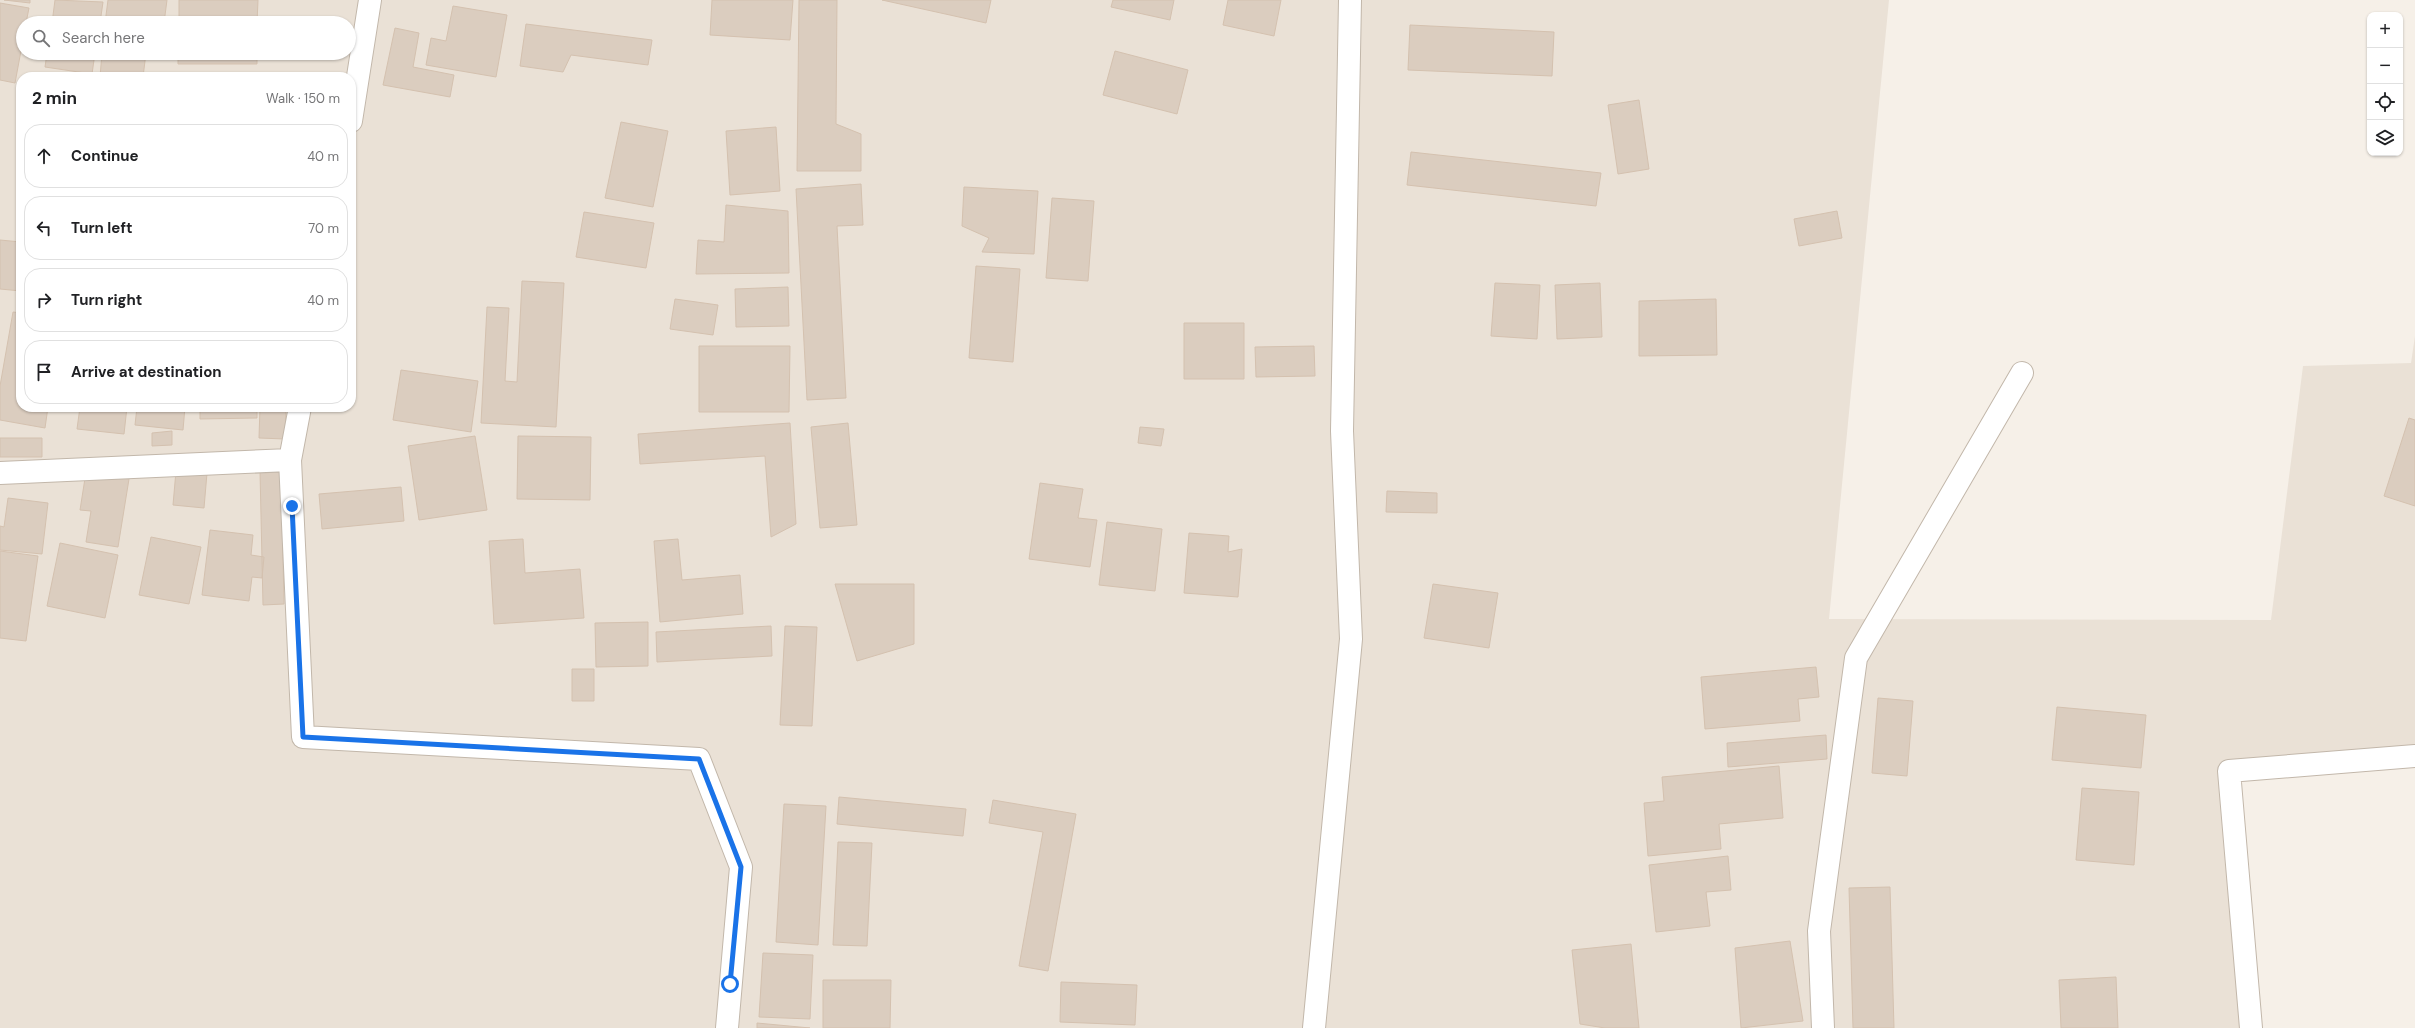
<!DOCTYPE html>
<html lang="en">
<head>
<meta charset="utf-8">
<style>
	body { margin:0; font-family:"DM Sans",sans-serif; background:#f2f2f2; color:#202124 }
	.controls { position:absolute; right:12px; top:12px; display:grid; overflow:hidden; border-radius:8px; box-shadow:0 1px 3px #0004 }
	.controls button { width:36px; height:36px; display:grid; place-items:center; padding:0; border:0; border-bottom:1px solid #e0e0e0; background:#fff; color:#202124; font:20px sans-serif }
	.stop { position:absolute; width:12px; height:12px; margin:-9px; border:3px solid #1a73e8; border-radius:50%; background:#fff }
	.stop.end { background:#1a73e8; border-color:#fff; box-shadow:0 1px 4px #0008 }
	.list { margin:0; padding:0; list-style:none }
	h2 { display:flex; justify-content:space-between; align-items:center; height:52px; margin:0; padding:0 16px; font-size:17px }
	h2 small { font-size:13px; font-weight:400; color:#757577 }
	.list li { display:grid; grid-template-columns:26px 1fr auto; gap:12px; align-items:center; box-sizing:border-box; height:64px; margin:0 8px 8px; padding:0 8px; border:1px solid #e0e0e0; border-radius:16px }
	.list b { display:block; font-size:15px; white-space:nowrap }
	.list em { font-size:13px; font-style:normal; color:#757577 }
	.icon { flex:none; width:22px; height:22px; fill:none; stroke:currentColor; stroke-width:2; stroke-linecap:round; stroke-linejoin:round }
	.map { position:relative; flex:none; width:2415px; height:1028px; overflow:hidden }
	.search { position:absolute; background:#fff; box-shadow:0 1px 3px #0004; left:16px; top:16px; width:340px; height:44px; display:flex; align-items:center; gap:10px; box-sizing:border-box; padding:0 14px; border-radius:22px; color:#757577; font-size:15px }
	.panel { position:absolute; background:#fff; box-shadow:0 1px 3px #0004; left:16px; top:72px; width:340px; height:340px; border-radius:16px }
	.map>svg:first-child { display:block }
	.residential { fill:#eae1d6; fill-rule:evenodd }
	.building { fill:#dbcdbf; stroke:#d4c1af }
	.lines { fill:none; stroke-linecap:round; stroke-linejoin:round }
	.minor-casing { stroke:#c2b7aa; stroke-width:24 }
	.minor { stroke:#fff; stroke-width:22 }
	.route { stroke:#1a73e8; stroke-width:5 }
</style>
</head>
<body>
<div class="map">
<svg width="2415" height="1028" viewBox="0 0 2415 1028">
	<rect width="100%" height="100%" fill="#f6f0e8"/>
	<path class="residential" d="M0 0H1889L1829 619 2271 620 2303 366 2411 363 2415 336V756L2229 771 2251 1028H0ZM23 23H349V53H23ZM21 77H351V407H21Z"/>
	<path class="building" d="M4 0H30V3Z
		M55 0 103 2 100 23H52Z
		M108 0H167L164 23H105Z
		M179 0H258L257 23H179Z
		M712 0H793L790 40 710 35Z
		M799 0H837L836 124 861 134V171H797Z
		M882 0H991L986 23Z
		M1113 0H1174L1170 20 1111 7Z
		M1228 0H1281L1274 36 1223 25Z
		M0 3 29 8 26 23H23V40L15 83 0 80Z
		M453 6 507 15 496 77 426 65 431 38 446 41Z
		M526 24 652 40 648 65 571 55 563 72 520 66Z
		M1410 25 1554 32 1552 76 1408 70Z
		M395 28 419 33 413 67 454 75 450 97 383 85Z
		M1115 51 1188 70 1177 114 1103 95Z
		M47 53H95L92 74 45 67Z
		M102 53H146L143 77H100Z
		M178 53H257V64H178Z
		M1639 100 1649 169 1618 174 1608 105Z
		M621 122 668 131 653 207 605 198Z
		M776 127 780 191 730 195 726 131Z
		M1411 152 1601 173 1596 206 1407 185Z
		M861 184 863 225 837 226 846 398 807 400 796 189Z
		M964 187 1038 191 1034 254 982 252 989 238 962 226Z
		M1052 198 1094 201 1088 281 1046 278Z
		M726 205 788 211 789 273 696 274 698 240 724 242Z
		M1837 211 1842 238 1799 246 1794 219Z
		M584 212 654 223 646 268 576 257Z
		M0 240 21 242V291L0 289Z
		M976 266 1020 269 1013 362 969 358Z
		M522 281 564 283 556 427 481 423 487 307 509 308 505 381 517 382Z
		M1495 283 1540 285 1537 339 1491 336Z
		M1600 283 1602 337 1557 339 1555 285Z
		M788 287 789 326 736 327 735 289Z
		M675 299 718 305 713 335 670 329Z
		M1716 299 1717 355 1639 356V301Z
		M13 312 21 313V407H48L45 428 0 420V386Z
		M1184 323H1244V379H1184Z
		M699 346H790L789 412H699Z
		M1314 346 1315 376 1256 377 1255 347Z
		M401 370 478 381 471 432 393 420Z
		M80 407H127L124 434 77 429Z
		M137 407H185L183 430 135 425Z
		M200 407H257V418L200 419Z
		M260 407H286L285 439 259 438Z
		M2409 418 2415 420V506L2384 496Z
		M790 423 796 524 771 537 765 456 640 464 638 434Z
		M848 423 857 525 820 528 811 427Z
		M1140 427 1164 429 1161 446 1138 443Z
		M172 431V445L152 446V433Z
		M475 436 487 510 419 520 408 446Z
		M518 436 591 437 590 500 517 499Z
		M0 438H42V457H0Z
		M281 470 284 604 263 605 260 471Z
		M176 471 207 473 204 508 173 505Z
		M86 472 129 479 118 547 86 542 91 511 80 510Z
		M1040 483 1083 489 1078 518 1097 520 1090 567 1029 559Z
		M401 487 404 521 322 529 319 494Z
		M1387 491 1437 493V513L1386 512Z
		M8 498 48 503 42 554 0 550V526L4 527Z
		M1107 522 1162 529 1155 591 1099 585Z
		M210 530 253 535 251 555 264 557 262 578 252 577 249 601 202 595Z
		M1189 533 1229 536 1228 552 1242 549 1238 597 1184 593Z
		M151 537 201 547 189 604 139 595Z
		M523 539 525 573 580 569 584 618 494 624 489 541Z
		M678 539 682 580 740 575 743 614 660 622 654 541Z
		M60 543 118 555 105 618 47 606Z
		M0 551 38 556 26 641 0 638Z
		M835 584H914V644L857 661Z
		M1433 584 1498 593 1489 648 1424 638Z
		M648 622V666L596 667 595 623Z
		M771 626 772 656 657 662 656 632Z
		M785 626 817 627 812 726 780 725Z
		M1816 667 1819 697 1798 699 1800 721 1705 729 1701 677Z
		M572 669H594V701H572Z
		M1878 698 1913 701 1907 776 1872 773Z
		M2057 707 2146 715 2141 768 2052 760Z
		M1826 735 1827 759 1728 767 1727 743Z
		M1779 766 1783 818 1719 824 1721 849 1648 856 1644 803 1664 801 1662 777Z
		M2082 788 2139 792 2134 865 2076 860Z
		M839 797 966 809 963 836 837 824Z
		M993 800 1076 814 1048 971 1019 966 1043 832 989 823Z
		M784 804 826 806 818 945 776 942Z
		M838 842 872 843 867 946 833 945Z
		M1728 856 1731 890 1706 892 1710 926 1656 932 1649 865Z
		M1890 887 1894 1028H1853L1849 888Z
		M1790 941 1803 1021 1741 1028 1735 948Z
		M1631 944 1639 1028H1605L1580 1024 1572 950Z
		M763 953 813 955 810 1019 759 1017Z
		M2116 977 2118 1028H2061L2059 980Z
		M823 980H891L890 1028H823Z
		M1061 982 1137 985 1135 1025 1060 1022Z
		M757 1023 810 1028H757Z"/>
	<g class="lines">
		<g class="minor-casing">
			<path id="minor" d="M351 121 370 0
				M300 407 290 460 303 737 699 759 741 867 727 1028
				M0 473 290 460
				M1314 1028 1351 639 1342 431 1350 0
				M1823 1028 1819 931 1856 658 2022 373
				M2251 1028 2229 771 2415 756"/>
		</g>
		<use href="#minor" class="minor"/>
	</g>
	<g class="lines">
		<path class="route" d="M292 506 303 737 699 759 741 867 730 984"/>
	</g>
</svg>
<div class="controls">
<button>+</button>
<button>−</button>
<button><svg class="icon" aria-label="locate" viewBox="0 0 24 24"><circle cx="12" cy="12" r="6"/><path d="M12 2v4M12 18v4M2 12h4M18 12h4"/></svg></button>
<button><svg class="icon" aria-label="layers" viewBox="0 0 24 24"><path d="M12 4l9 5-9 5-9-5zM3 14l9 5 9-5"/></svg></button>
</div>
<div class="stop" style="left:730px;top:984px"></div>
<div class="stop end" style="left:292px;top:506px"></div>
<div class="search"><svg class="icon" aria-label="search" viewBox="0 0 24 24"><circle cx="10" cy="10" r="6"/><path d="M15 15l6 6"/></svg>Search here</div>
<section class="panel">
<h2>2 min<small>Walk · 150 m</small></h2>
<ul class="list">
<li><svg class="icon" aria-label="ahead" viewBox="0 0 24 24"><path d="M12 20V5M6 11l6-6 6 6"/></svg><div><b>Continue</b></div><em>40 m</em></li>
<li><svg class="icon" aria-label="left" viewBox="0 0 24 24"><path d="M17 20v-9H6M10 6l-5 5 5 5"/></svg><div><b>Turn left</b></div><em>70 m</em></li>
<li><svg class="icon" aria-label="right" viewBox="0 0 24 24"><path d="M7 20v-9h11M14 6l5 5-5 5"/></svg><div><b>Turn right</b></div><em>40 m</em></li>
<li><svg class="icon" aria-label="arrive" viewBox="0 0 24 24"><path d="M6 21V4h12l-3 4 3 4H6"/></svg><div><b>Arrive at destination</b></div></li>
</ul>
</section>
</div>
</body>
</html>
